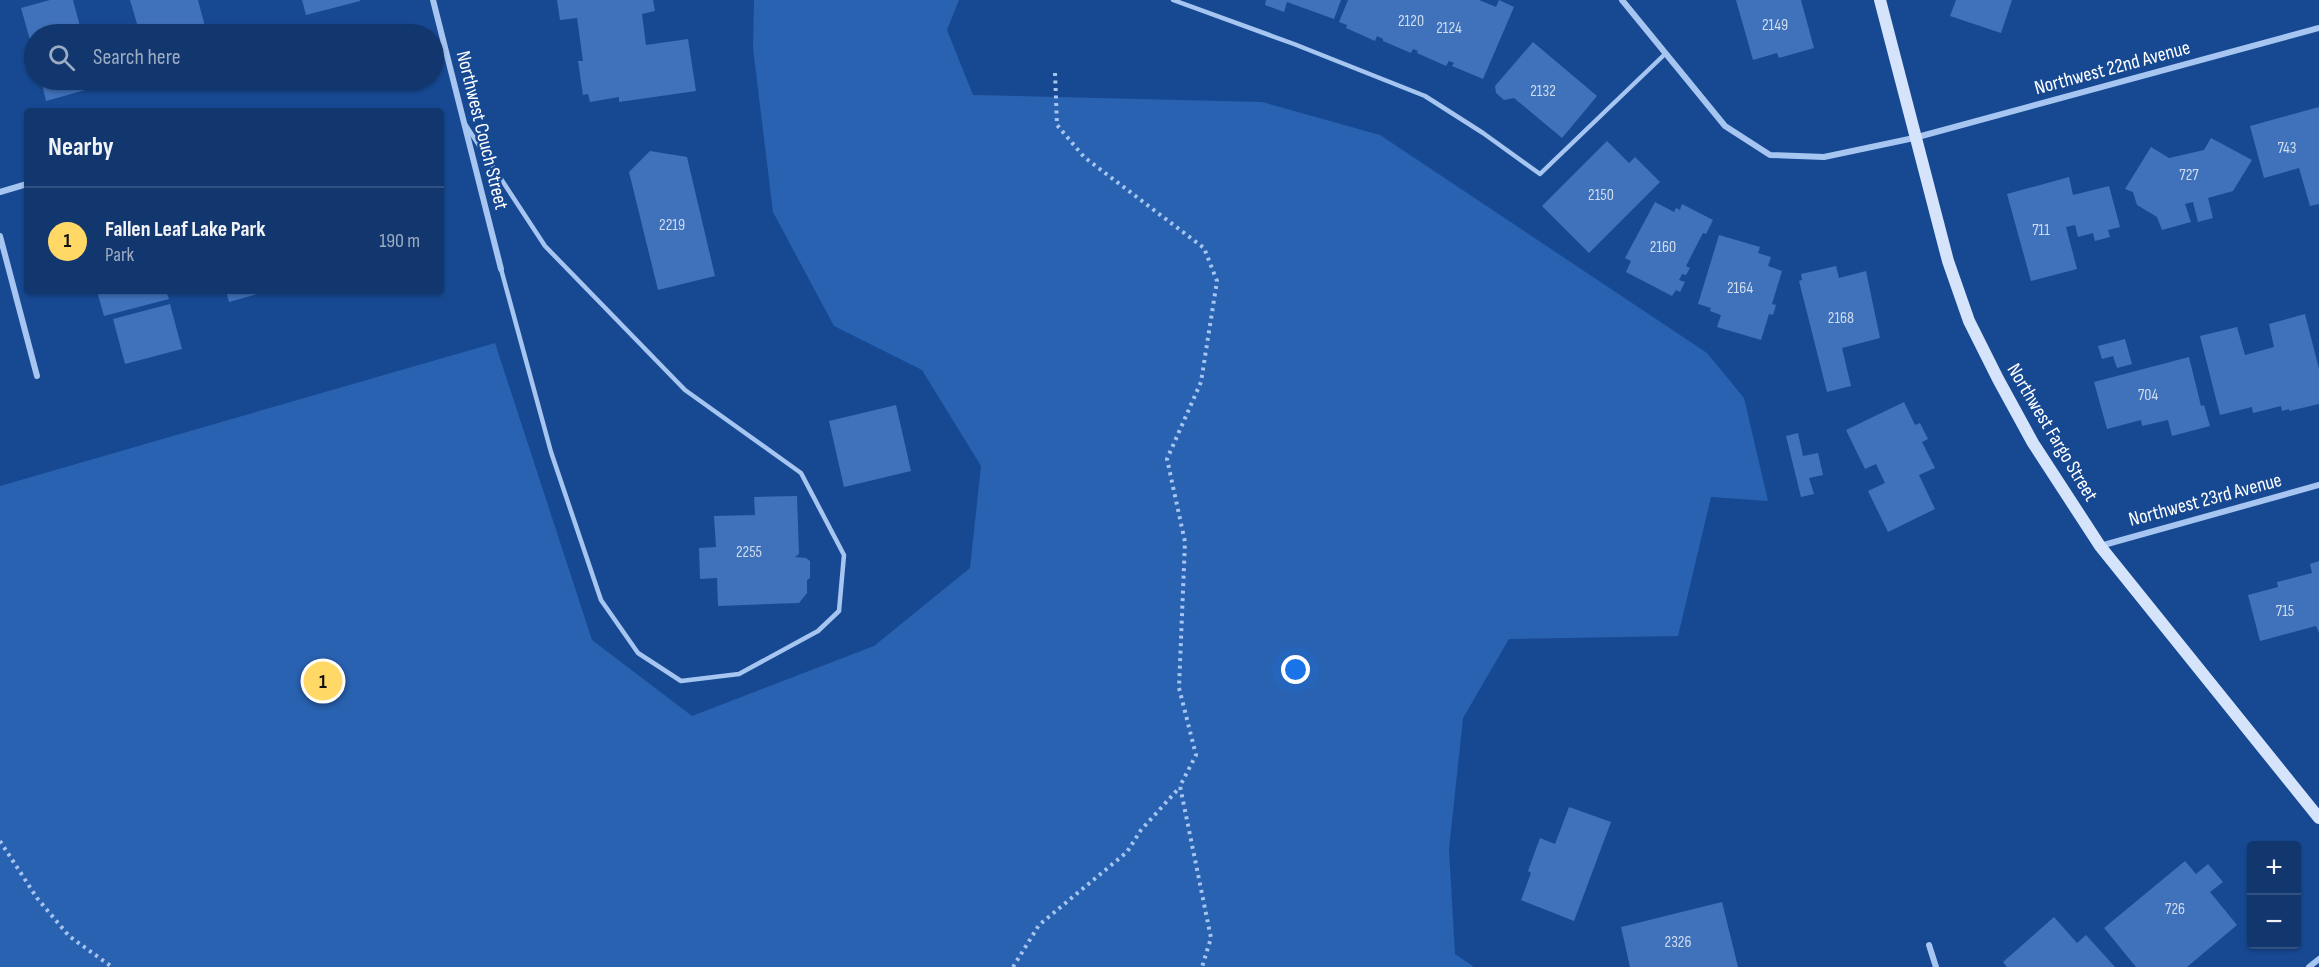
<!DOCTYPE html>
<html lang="en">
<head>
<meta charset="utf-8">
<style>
	body { margin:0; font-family:"Sofia Sans Condensed",sans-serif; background:#1e4276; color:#f1f3f6 }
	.controls { position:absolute; right:18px; bottom:18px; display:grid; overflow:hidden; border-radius:6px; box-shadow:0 2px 4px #0004 }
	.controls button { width:54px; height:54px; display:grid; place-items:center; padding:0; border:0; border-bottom:2px solid #305181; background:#11376e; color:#f1f3f6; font:30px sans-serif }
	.you { position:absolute; left:1296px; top:670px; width:21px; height:21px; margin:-15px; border:4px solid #fff; border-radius:50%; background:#1a73e8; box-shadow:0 0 0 9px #1a73e833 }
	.badge { display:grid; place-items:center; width:39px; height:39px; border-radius:50%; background:#ffd866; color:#111; font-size:20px; font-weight:700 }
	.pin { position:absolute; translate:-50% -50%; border:3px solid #fff; box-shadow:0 2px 6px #0006 }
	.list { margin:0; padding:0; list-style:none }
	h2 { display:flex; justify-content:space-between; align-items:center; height:78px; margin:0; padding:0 24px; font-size:26px }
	h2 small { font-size:20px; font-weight:400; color:#9cacc2 }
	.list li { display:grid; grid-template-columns:39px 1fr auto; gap:18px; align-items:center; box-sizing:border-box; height:108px; padding:0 24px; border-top:2px solid #305181 }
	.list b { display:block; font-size:22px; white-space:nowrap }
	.list p { margin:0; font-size:20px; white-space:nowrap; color:#9cacc2 }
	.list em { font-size:20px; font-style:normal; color:#9cacc2 }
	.icon { flex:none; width:33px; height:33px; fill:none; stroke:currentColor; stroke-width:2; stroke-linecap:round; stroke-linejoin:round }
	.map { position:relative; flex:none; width:2319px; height:967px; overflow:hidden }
	.search { position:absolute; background:#11376e; box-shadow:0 2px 4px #0004; left:24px; top:24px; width:420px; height:66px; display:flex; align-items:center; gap:15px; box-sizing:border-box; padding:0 21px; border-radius:33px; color:#9cacc2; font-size:22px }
	.panel { position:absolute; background:#11376e; box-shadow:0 2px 4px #0004; left:24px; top:108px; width:420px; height:186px; border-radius:6px }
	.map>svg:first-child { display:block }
	.green { fill:#2962b1 }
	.building { fill:#3f72ba }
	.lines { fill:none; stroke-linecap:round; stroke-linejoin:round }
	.path { stroke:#a6c5f0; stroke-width:4; stroke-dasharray:3 4.5; stroke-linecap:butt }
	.lane { stroke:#a6c5f0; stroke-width:4.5 }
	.street { stroke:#a6c5f0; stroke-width:6 }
	.secondary { stroke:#d5e4fb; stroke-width:12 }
	.labels { text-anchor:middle; stroke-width:5; stroke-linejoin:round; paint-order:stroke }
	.number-label { font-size:16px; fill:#cfdcee }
	.street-label { font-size:20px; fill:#fff; stroke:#174993 }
</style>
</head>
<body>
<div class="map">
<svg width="2319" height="967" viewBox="0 0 2319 967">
	<rect width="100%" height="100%" fill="#174993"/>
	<path class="green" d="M754 0H959L947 30 973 95 1262 102 1380 135 1707 353 1744 398 1768 501 1711 497 1678 636 1509 639 1463 718 1449 849 1455 954 1474 967H0V486L495 343 592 640 692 716 874 646 970 568 981 466 922 370 834 326 773 212 753 48Z"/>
	<path class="building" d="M50 0H73L82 34H34V54L21 8Z
		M130 0H198L207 34H140Z
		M302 0H360V1L306 15Z
		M557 0H653L655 11 642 14 646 45 688 39 696 91 619 102V97L590 102 588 94 583 95 578 61H583L577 18 560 20Z
		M1266 0H1341L1334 19 1287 2 1284 12 1265 5Z
		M1348 0H1479L1496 7 1499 0 1514 7 1483 79 1452 66 1454 63 1449 61 1446 66 1417 53 1418 51 1413 49 1411 53 1383 41V39L1377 36 1375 41 1346 28 1347 25 1339 22Z
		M1736 0H1801L1814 48 1779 58 1777 53 1753 60Z
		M1956 0H2012L2001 33 1950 16Z
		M1533 42 1597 96 1562 138 1514 98 1504 100 1496 93 1495 86Z
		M41 80H94L96 87 46 101Z
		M2319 107V204L2310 206 2299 168 2264 178 2250 126Z
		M2211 138 2252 160 2233 191 2208 198 2213 218 2198 222 2193 202 2185 204 2191 222 2162 230 2157 217 2137 205 2133 192 2125 189 2151 147 2169 158 2204 150Z
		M1607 141 1629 163 1635 157 1660 182 1589 253 1542 206Z
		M650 151 687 157 715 276 658 290 629 172Z
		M2069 177 2073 195 2109 186 2120 227 2108 230 2110 237 2095 241 2093 233 2078 237 2075 225 2066 227 2077 269 2031 281 2007 194Z
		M1655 202 1674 212 1676 208 1680 210 1682 204 1713 220 1706 234 1703 233 1686 266 1690 268 1686 275 1682 274 1679 280 1685 282 1680 292 1676 290 1672 296 1626 272 1631 261 1625 258Z
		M1719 235 1760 247 1758 253 1771 257 1768 266 1782 271 1772 304 1776 305 1773 315 1769 314 1761 340 1717 327 1721 315 1710 311 1711 308 1698 304Z
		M1836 266 1839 278 1866 271 1880 338 1842 348 1851 386 1827 392 1799 281 1802 280 1801 274Z
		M97 291H166L169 299 104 316Z
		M226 291H265V292L229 302Z
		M170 304 182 349 125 364 113 319Z
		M2305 314 2319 369V404L2289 411V409L2282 411 2281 406 2253 413 2252 407 2220 415 2200 336 2237 327 2245 355 2274 347 2269 324Z
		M2125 339 2132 364 2117 368 2113 356 2102 359 2098 346Z
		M2189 357 2201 406 2204 405 2210 426 2172 436 2168 420 2142 426 2141 420 2107 429 2094 382Z
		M1904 402 1915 425 1920 423 1928 439 1922 442 1935 468 1919 475 1935 509 1888 532 1868 491 1885 483 1876 464 1865 469 1846 430Z
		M896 405 911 471 844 487 829 421Z
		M1798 433 1803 456 1818 453 1823 475 1809 478 1814 494 1801 497 1786 436Z
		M797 496 799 554 795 557 806 558 810 561V578L807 580V593L799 603 718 606 717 578 700 579 699 548 716 547 714 516 755 515 754 497Z
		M2319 561V633L2316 626 2260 641 2248 595 2278 587 2277 582 2312 573 2310 564Z
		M1569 807 1611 822 1574 921 1521 900 1531 873 1528 871 1540 838 1555 844Z
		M2185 861 2196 874 2208 864 2223 882 2210 892 2237 925 2187 967H2136L2104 928Z
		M1722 902 1738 967H1630L1621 927Z
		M2054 917 2077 943 2086 935 2115 967H2007L2003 962Z"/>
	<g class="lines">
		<path class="path" d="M1055 73 1057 125 1084 157 1204 248 1217 281 1201 382 1167 459 1185 542 1179 688 1196 755 1180 786 1211 938 1202 967
			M0 841 37 898 69 936 112 967
			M1013 967 1039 925 1127 852 1141 830 1180 787"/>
		<path class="lane" d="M1173 0 1294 44 1425 96 1483 133 1540 174 1665 54
			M465 124 545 246 685 390 801 473 844 555 839 611 818 631 739 674 681 681 638 653 601 600 551 452 501 269"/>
		<path class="street" d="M433 0 501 269
			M1622 0 1725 126 1770 155 1824 157 1914 138 2319 28
			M0 192 27 184
			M0 236 37 376
			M2100 546 2319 485
			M1929 945 1936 967
			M2309 967 2319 959"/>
		<path class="secondary" d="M1880 0 1948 261 1969 321 1998 379 2033 443 2100 546 2319 818"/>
	</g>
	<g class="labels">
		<g class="number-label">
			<text x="1411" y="26">2120</text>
			<text x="1775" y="30">2149</text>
			<text x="1449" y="33">2124</text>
			<text x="1543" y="96">2132</text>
			<text x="2287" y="153">743</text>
			<text x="2189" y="180">727</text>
			<text x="1601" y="200">2150</text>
			<text x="672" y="230">2219</text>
			<text x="2041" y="235">711</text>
			<text x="1663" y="252">2160</text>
			<text x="1740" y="293">2164</text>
			<text x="1841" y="323">2168</text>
			<text x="2148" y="400">704</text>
			<text x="749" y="557">2255</text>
			<text x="2285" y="616">715</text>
			<text x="2175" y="914">726</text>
			<text x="1678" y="947">2326</text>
		</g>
		<g class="street-label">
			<text transform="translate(2112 67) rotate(-15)" y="7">Northwest 22nd Avenue</text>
			<text transform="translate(483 130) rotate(76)" y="7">Northwest Couch Street</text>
			<text transform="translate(2053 432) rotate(59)" y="7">Northwest Fargo Street</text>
			<text transform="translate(2205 499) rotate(-15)" y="7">Northwest 23rd Avenue</text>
		</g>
	</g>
</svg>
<div class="controls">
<button>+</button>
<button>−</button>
</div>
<div class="you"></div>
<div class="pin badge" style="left:323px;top:681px">1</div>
<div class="search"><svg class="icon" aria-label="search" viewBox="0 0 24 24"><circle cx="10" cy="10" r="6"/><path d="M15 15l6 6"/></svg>Search here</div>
<section class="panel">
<h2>Nearby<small></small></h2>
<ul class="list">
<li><span class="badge">1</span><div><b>Fallen Leaf Lake Park</b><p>Park</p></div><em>190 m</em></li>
</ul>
</section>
</div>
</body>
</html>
